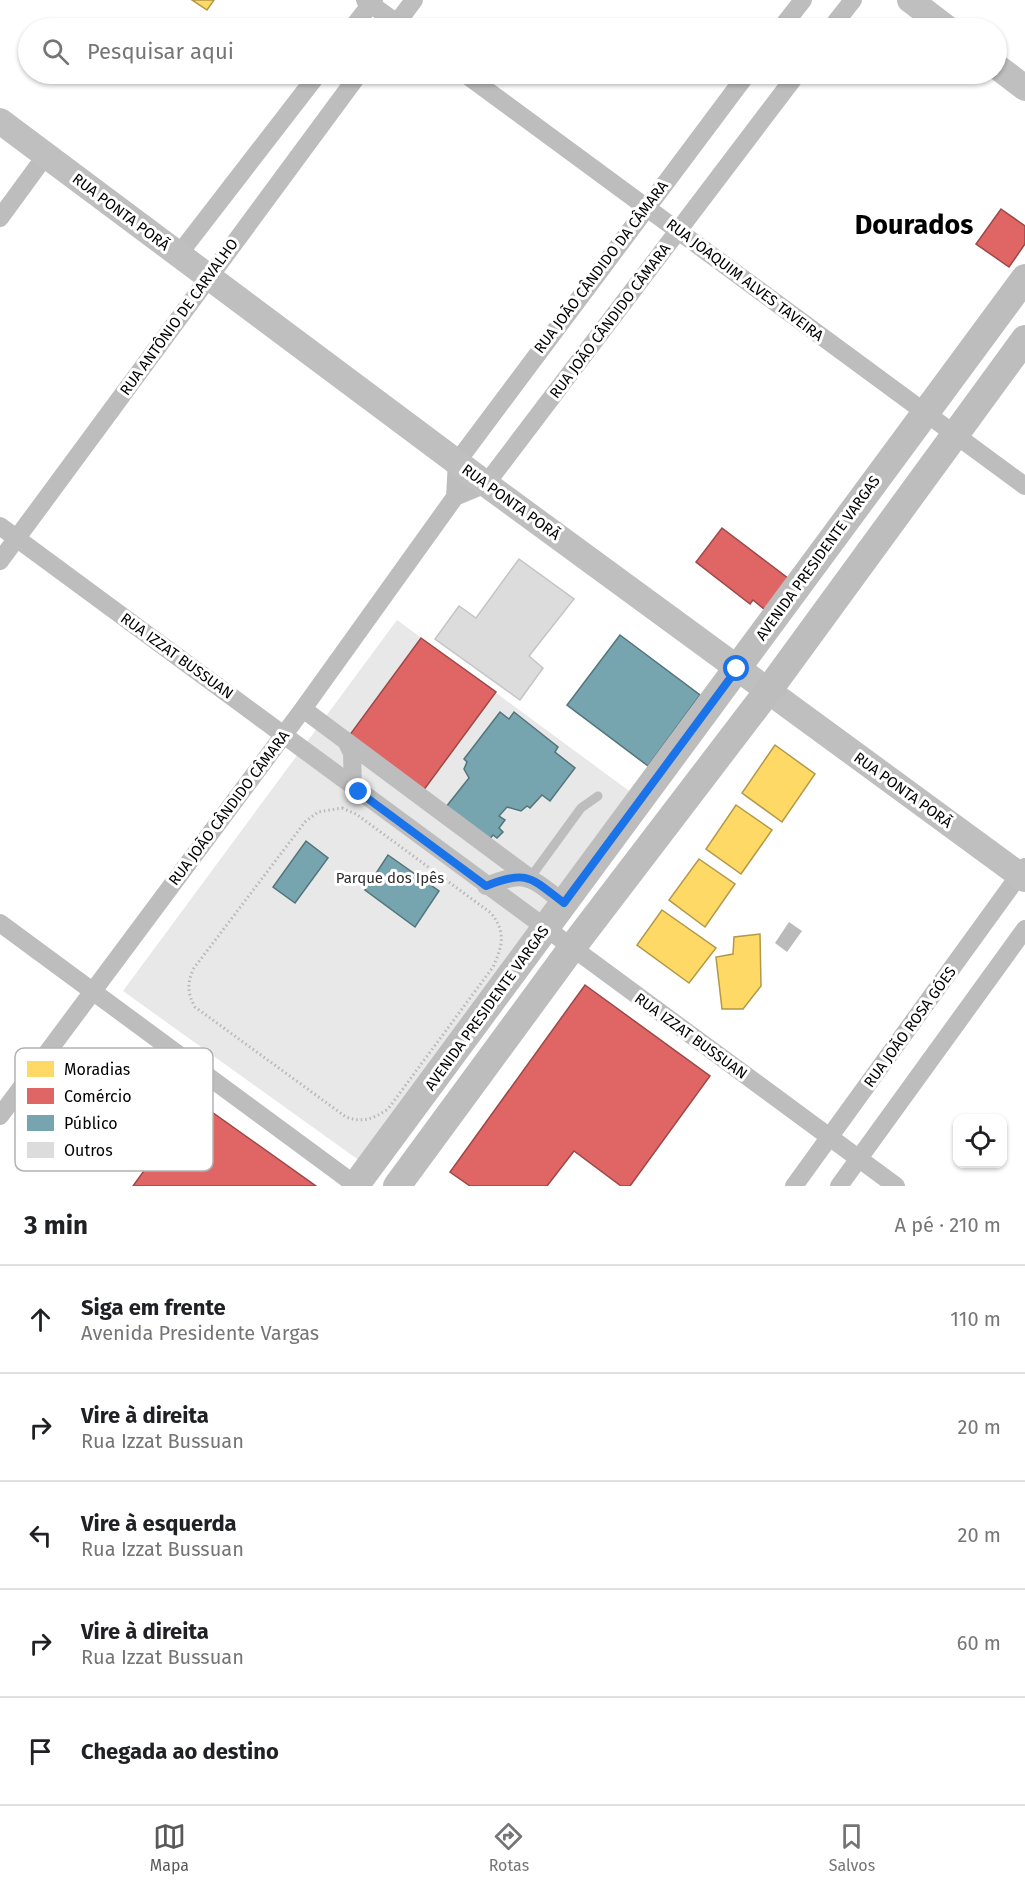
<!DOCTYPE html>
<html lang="pt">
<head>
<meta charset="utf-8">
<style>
	body { margin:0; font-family:"Fira Sans",sans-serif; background:#f6f6f6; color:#202124 }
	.controls { position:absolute; right:18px; bottom:18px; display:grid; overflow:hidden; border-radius:12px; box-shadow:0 2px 4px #0004 }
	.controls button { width:54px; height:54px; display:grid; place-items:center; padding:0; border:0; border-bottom:2px solid #e0e0e0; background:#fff; color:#202124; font:30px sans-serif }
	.stop { position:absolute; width:18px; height:18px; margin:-14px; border:4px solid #1a73e8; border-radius:50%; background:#fff }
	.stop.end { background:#1a73e8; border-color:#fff; box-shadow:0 2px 6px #0008 }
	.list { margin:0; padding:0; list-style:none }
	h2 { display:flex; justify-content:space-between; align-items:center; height:78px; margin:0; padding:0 24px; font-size:26px }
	h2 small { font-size:20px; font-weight:400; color:#757577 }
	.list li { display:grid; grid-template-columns:39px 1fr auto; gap:18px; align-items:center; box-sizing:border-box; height:108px; padding:0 24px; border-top:2px solid #e0e0e0 }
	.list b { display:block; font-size:22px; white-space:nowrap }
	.list p { margin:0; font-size:20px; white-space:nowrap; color:#757577 }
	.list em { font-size:20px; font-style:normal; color:#757577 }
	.icon { flex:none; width:33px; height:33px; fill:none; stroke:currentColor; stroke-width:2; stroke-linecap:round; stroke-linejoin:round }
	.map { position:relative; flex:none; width:1025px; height:1186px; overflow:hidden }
	.search { position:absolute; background:#fff; box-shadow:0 2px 4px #0004; left:18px; right:18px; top:18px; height:66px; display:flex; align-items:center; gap:15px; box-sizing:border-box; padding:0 21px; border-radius:33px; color:#757577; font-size:22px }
	.sheet { height:618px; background:#fff }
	nav { display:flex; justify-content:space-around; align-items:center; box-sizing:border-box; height:84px; border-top:2px solid #e0e0e0; background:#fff; font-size:16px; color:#757577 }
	nav a { display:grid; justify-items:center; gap:3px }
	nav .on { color:#595959 }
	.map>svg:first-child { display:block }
	.green { fill:#e8e8e8 }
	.water { fill:#bababa }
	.homes { fill:#ffd966; stroke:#b29847; stroke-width:1.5 }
	.shops { fill:#e06666; stroke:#9d4747; stroke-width:1.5 }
	.public { fill:#76a5af; stroke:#53747a; stroke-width:1.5 }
	.building { fill:#dcdcdc; stroke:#c4c4c4; stroke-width:1.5 }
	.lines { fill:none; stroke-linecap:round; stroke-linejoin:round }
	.path { stroke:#b8b8b8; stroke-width:3; stroke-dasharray:1.5 3; stroke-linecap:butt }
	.lane { stroke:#bdbdbd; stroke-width:9 }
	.street { stroke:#bdbdbd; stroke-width:18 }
	.secondary { stroke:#bfbfbf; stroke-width:26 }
	.primary { stroke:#bdbdbd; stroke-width:28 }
	.route { stroke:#1a73e8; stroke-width:8 }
	.labels { text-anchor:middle; stroke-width:6; stroke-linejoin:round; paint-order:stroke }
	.street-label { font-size:15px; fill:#000; stroke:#fff }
	.park-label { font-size:15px; fill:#2d2d2d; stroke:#fff }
	.town-label { font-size:27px; font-weight:bold; fill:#000; stroke:#fff }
	.key { fill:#fff; stroke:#b2b2b2; stroke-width:1.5 }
	.key-label { font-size:16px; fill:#000 }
</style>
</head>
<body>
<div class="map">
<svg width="1025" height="1186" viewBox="0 0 1025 1186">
	<rect width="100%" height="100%" fill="#fff"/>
	<path class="green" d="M397 620 632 793 360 1161 123 991Z"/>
	<path class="water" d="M789 922 802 931 787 952 775 943Z"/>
	<path class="homes" d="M192 0H214L207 10Z
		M775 745 815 774 782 822 742 793Z
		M736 805 772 830 741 874 706 849Z
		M699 859 735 884 705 927 669 900Z
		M662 910 716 948 689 983 637 945Z
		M760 934 761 986 743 1009H722L716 957 733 954 734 937Z"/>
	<path class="shops" d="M1001 209 1025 226V244L1009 267 976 244Z
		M722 528 793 582 769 613 753 600 750 604 696 562Z
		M421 638 496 692 423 791 349 736Z
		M585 985 710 1076 630 1186H621L574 1151 547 1186H470L450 1172Z
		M195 1100 316 1186H133Z"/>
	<path class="public" d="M620 635 700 695 648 766 567 705Z
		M500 712 509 719 514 712 558 747 555 752 575 768 550 801 542 795 530 808 527 806 521 811 507 807 499 816 505 820 499 828 503 832 497 838 493 835 488 841 446 807 469 778 464 769 467 762 464 759Z
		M306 841 328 858 295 903 273 887Z
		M388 855 439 891 415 927 365 890Z"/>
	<path class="building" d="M519 559 574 599 529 656 543 668 520 700 435 639 459 606 476 618Z"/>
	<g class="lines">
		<path class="path" d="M342 808 356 814 491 913C506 932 503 945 493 967L388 1109C373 1119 363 1123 346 1117L195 1007C187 993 187 982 194 968L305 822 318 812Z"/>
		<path class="lane" d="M530 878 581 808 598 796"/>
		<path class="street" d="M365 0 404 28
			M352 28 374 0
			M393 28 414 0
			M781 28 803 0
			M831 28 853 0
			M465 74 1025 486
			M0 218 46 155
			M179 254 318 74
			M455 497 457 462 747 74
			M0 526 896 1186
			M0 561 359 74
			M303 709 530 878
			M347 743 352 753 353 787
			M486 886C528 869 531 878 564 903
			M0 923 357 1186
			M0 1116 303 709 455 497 486 484 797 74
			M794 1186 1025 867
			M839 1186 1025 929"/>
		<path class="secondary" d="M910 0 947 28
			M996 66 1025 88
			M0 121 486 484 1025 879"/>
		<path class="primary" d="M355 1186 1025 278
			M397 1186 571 949 768 691 1025 339"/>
	</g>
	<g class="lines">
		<path class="route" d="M359 792 486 886C528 869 531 878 564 903L737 669"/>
	</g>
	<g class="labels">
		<g class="street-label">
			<text transform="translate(121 212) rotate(37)" y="5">RUA PONTA PORÃ</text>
			<text transform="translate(601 267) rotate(-53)" y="5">RUA JOÃO CÂNDIDO DA CÂMARA</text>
			<text transform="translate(745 280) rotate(37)" y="5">RUA JOAQUIM ALVES TAVEIRA</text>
			<text transform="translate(179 317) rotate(-54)" y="5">RUA ANTÔNIO DE CARVALHO</text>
			<text transform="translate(610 321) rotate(-53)" y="5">RUA JOÃO CÂNDIDO CÂMARA</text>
			<text transform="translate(511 502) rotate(36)" y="5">RUA PONTA PORÃ</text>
			<text transform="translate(818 558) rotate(-54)" y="5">AVENIDA PRESIDENTE VARGAS</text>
			<text transform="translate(177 656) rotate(36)" y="5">RUA IZZAT BUSSUAN</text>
			<text transform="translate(903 790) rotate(36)" y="5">RUA PONTA PORÃ</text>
			<text transform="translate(229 808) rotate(-53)" y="5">RUA JOÃO CÂNDIDO CÂMARA</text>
			<text transform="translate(487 1008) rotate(-54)" y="5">AVENIDA PRESIDENTE VARGAS</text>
			<text transform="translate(910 1027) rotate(-54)" y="5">RUA JOÃO ROSA GÓES</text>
			<text transform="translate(691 1036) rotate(36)" y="5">RUA IZZAT BUSSUAN</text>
		</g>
		<g class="park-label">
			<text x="390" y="883">Parque dos Ipês</text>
		</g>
		<g class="town-label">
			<text x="914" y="234">Dourados</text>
		</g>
	</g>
	<rect x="15" y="1048" width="198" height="123" rx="9" class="key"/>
	<rect x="27" y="1061" width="27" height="16" fill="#ffd966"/>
	<rect x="27" y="1088" width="27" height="16" fill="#e06666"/>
	<rect x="27" y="1115" width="27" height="16" fill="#76a5af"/>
	<rect x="27" y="1142" width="27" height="16" fill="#dcdcdc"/>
	<g class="key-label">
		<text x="64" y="1075">Moradias</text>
		<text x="64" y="1102">Comércio</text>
		<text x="64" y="1129">Público</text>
		<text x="64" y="1156">Outros</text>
	</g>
</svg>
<div class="controls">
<button><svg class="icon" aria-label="locate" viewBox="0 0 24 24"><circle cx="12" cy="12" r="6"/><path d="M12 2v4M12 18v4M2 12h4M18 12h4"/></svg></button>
</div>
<div class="stop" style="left:737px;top:669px"></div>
<div class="stop end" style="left:359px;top:792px"></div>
<div class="search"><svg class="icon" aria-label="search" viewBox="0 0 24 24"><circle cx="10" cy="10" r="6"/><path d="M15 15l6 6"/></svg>Pesquisar aqui</div>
</div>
<section class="sheet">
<h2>3 min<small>A pé · 210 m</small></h2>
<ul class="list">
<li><svg class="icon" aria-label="ahead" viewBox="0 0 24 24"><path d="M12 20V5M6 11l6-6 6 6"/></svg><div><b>Siga em frente</b><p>Avenida Presidente Vargas</p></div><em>110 m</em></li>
<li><svg class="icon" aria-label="right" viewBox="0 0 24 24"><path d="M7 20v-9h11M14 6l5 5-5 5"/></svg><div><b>Vire à direita</b><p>Rua Izzat Bussuan</p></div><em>20 m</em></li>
<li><svg class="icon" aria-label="left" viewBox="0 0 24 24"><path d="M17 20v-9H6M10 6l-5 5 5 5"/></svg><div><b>Vire à esquerda</b><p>Rua Izzat Bussuan</p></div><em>20 m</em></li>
<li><svg class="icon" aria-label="right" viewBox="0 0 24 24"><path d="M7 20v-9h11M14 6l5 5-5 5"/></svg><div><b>Vire à direita</b><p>Rua Izzat Bussuan</p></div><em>60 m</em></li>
<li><svg class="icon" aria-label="arrive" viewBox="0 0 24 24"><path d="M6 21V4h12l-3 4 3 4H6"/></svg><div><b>Chegada ao destino</b></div></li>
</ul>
</section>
<nav>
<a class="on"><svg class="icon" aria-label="map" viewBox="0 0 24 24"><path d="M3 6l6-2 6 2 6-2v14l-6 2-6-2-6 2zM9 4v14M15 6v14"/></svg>Mapa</a>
<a><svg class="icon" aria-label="directions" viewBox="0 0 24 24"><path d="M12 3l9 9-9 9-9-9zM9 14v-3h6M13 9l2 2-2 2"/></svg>Rotas</a>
<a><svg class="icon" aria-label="saved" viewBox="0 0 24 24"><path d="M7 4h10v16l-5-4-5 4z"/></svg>Salvos</a>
</nav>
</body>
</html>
